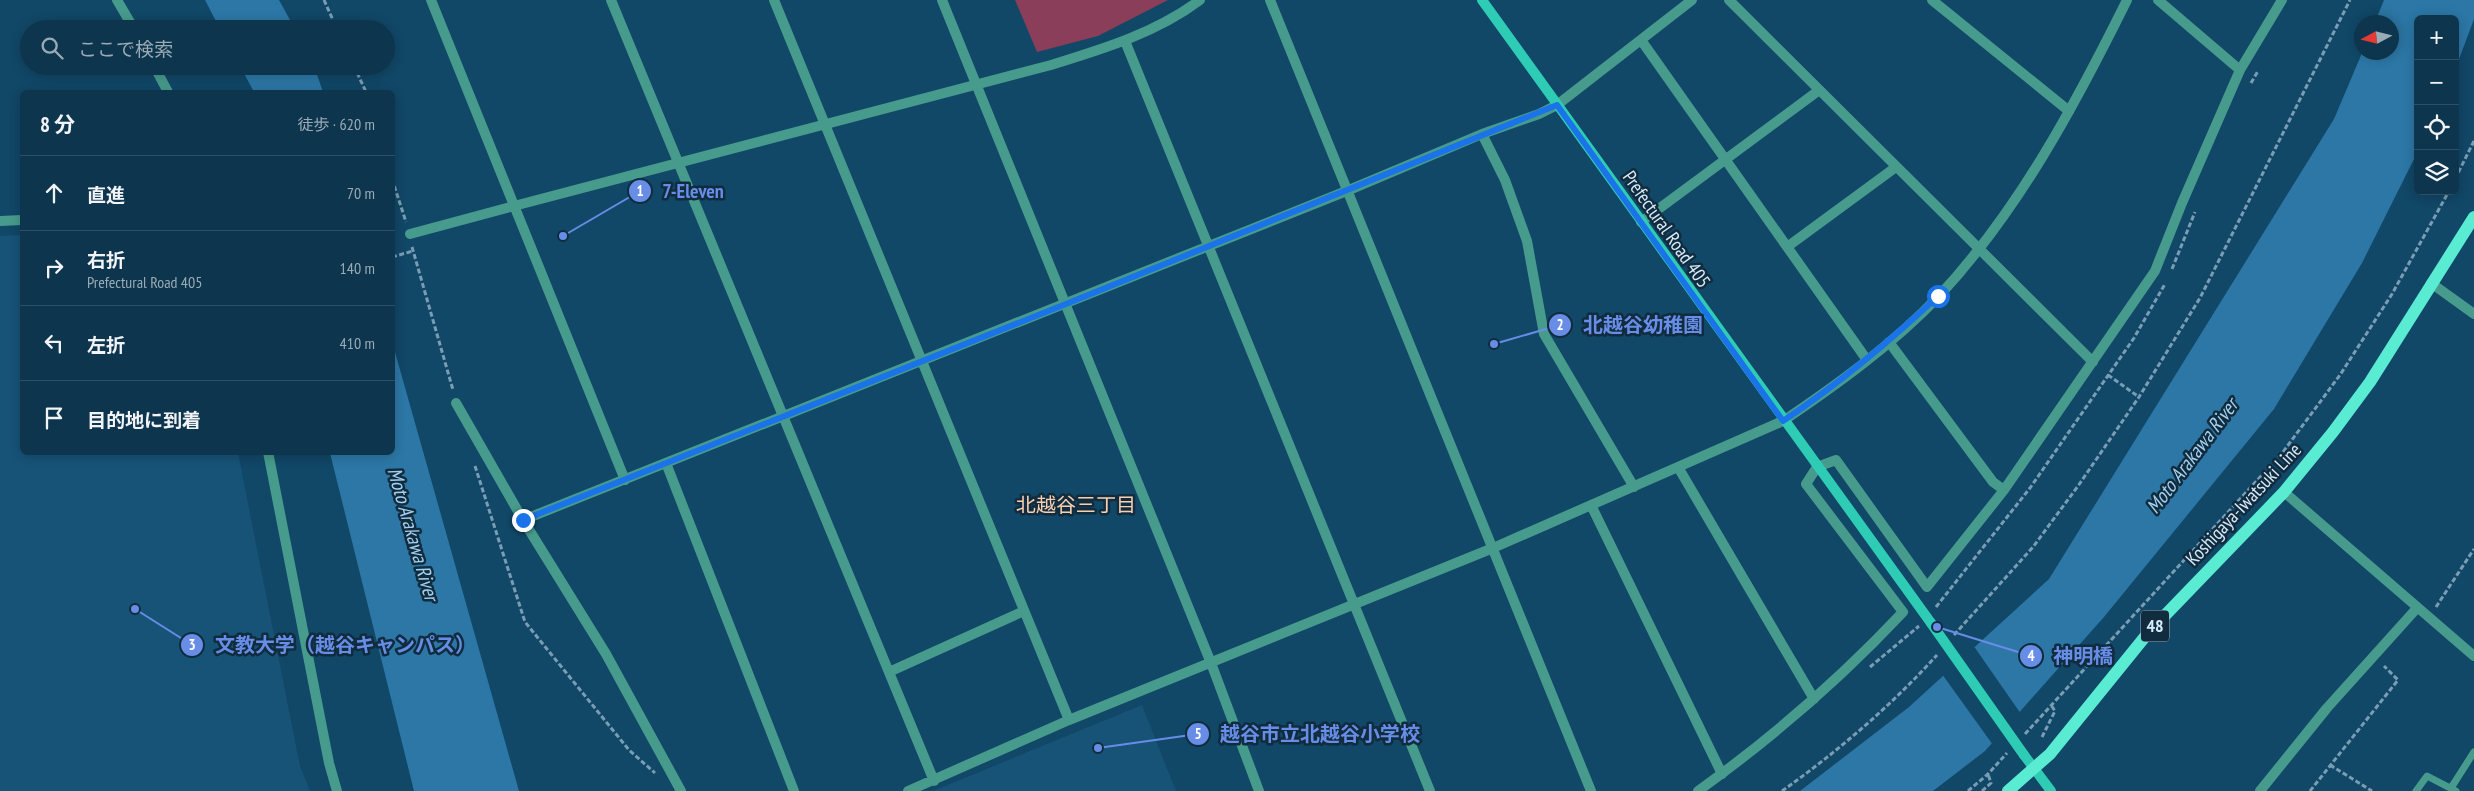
<!DOCTYPE html>
<html lang="ja">
<head>
<meta charset="utf-8">
<style>
	body { margin:0; font-family:"PT Sans Narrow","Noto Sans JP",sans-serif; background:#163d54; color:#f1f3f6 }
	.controls { position:absolute; right:15px; top:15px; display:grid; overflow:hidden; border-radius:8px; box-shadow:0 2px 12px #0003 }
	.controls button { width:45px; height:45px; display:grid; place-items:center; padding:0; border:0; border-bottom:1px solid #2d5065; background:#0d354d; color:#f1f3f6; font:25px sans-serif }
	.compass { position:absolute; left:2354px; top:15px; width:45px; height:45px; border-radius:50%; background:#0d354d; box-shadow:0 2px 12px #0003; rotate:263deg }
	.stop { position:absolute; width:15px; height:15px; margin:-11px; border:4px solid #1a73e8; border-radius:50%; background:#fff }
	.stop.end { background:#1a73e8; border-color:#fff; box-shadow:0 1px 5px #0008 }
	.list { margin:0; padding:0; list-style:none }
	h2 { display:flex; justify-content:space-between; align-items:center; height:65px; margin:0; padding:0 20px; font-size:21px }
	h2 small { font-size:16px; font-weight:400; color:#9aabb6 }
	.list li { display:grid; grid-template-columns:32px 1fr auto; gap:15px; align-items:center; box-sizing:border-box; height:75px; padding:0 20px; border-top:1px solid #2d5065 }
	.list b { display:block; font-size:19px; white-space:nowrap }
	.list p { margin:0; font-size:16px; white-space:nowrap; color:#9aabb6 }
	.list em { font-size:16px; font-style:normal; color:#9aabb6 }
	.icon { flex:none; width:28px; height:28px; fill:none; stroke:currentColor; stroke-width:2; stroke-linecap:round; stroke-linejoin:round }
	.map { position:relative; flex:none; width:2474px; height:791px; overflow:hidden }
	.search { position:absolute; background:#0d354d; box-shadow:0 2px 12px #0003; left:20px; top:20px; width:375px; height:55px; display:flex; align-items:center; gap:12px; box-sizing:border-box; padding:0 18px; border-radius:28px; color:#9aabb6; font-size:19px }
	.panel { position:absolute; background:#0d354d; box-shadow:0 2px 12px #0003; left:20px; top:90px; width:375px; height:365px; border-radius:8px }
	.map>svg:first-child { display:block }
	.built { fill:#165377 }
	.green { fill:#8b3e59 }
	.water { fill:#2c77a6 }
	.pier { fill:#114767 }
	.lines { fill:none; stroke-linecap:round; stroke-linejoin:round }
	.path { stroke:#799db4; stroke-width:3; stroke-dasharray:5 2.5; stroke-linecap:butt }
	.service { stroke:#479b8c; stroke-width:7 }
	.minor { stroke:#479b8c; stroke-width:10 }
	.tertiary { stroke:#479b8c; stroke-width:10 }
	.secondary { stroke:#2fccb5; stroke-width:10 }
	.primary { stroke:#5aebd3; stroke-width:12 }
	.secondary-bridge { stroke:#2fccb5; stroke-width:10 }
	.route { stroke:#1a73e8; stroke-width:6 }
	.labels { text-anchor:middle; stroke-width:5; stroke-linejoin:round; paint-order:stroke }
	.shield { fill:#102c3e; stroke:#9bb2c2; stroke-width:1 }
	.shield-label { font-size:18px; font-weight:bold; fill:#d7ebfa }
	.street-label { font-size:19px; fill:#d7ebfa; stroke:#102c3e }
	.water-label { font-size:20px; font-style:italic; fill:#a4d0ef; stroke:#102c3e }
	.neighbourhood-label { font-size:20px; fill:#f7d0b2; stroke:#102c3e }
	.leader { fill:none; stroke:#678de6; stroke-width:2 }
	.callout-dot { fill:#678de6; stroke:#102c3e; stroke-width:2 }
	.mark-label { font-size:15px; text-anchor:middle; font-weight:bold; fill:#fff }
	.callout-label { font-size:20px; text-anchor:middle; font-weight:bold; fill:#678de6; stroke:#102c3e; stroke-width:5; stroke-linejoin:round; paint-order:stroke }
</style>
</head>
<body>
<div class="map">
<svg width="2474" height="791" viewBox="0 0 2474 791">
	<rect width="100%" height="100%" fill="#114767"/>
	<path class="built" d="M22 235V452L238 453 300 766 310 791H0V236Z
		M1142 705 1176 791H933Z"/>
	<path class="green" d="M1015 0H1168L1098 36 1037 52Z"/>
	<path class="water" d="M205 0H279L295 29H220Z
		M2384 0H2474V19L2455 70V19H2418V151L2362 263 2274 409 2104 617 1985 751 1933 791H1800L1909 707 2049 579 2334 119 2362 53 2392 52V22H2375Z
		M240 66H314L323 92H254Z
		M393 345 519 791H414L330 453 392 452Z"/>
	<path class="pier" d="M1973 645 2021 714 1993 745 1942 674Z"/>
	<g class="lines">
		<path class="path" d="M324 0 337 29
			M354 66 366 92
			M2251 83 2258 71
			M392 179 406 222
			M2455 179 2474 141
			M412 247 453 390
			M392 257 413 251
			M2172 269 2195 212
			M2108 375 2139 397
			M475 466 525 622 629 750 655 773
			M1936 607 2030 488 2134 338 2165 284
			M2436 607 2474 549
			M1954 635 2033 547 2078 486 2139 397 2200 298 2350 0
			M1870 667 1919 626
			M2025 734 2283 452 2340 375 2392 294 2449 191
			M2042 737 2055 711 2051 705
			M2330 765 2372 791
			M1782 791C1837 752 1891 706 1937 655
			M1968 791 1988 774 2007 753
			M1982 791 1991 783 1988 774
			M2310 791 2398 680 2384 666"/>
		<path class="service" d="M2451 788 2474 752
			M2416 791 2427 776 2456 791"/>
		<path class="minor" d="M117 0 134 29
			M431 0 625 480
			M611 0 934 781
			M774 0 1069 720
			M1270 0 1591 791
			M1729 0 2093 362
			M1932 0 2069 111
			M2158 0 2240 70
			M1641 40 1867 360
			M1125 41 1430 791
			M154 66 168 92
			M1482 134 1505 180 1527 241 1544 334 1634 487
			M0 221 22 220
			M1641 222 1818 91
			M410 234 514 206
			M1787 247 1896 167
			M2431 283 2474 314
			M1889 342 1993 482 2004 490
			M456 403 523 520 606 654 681 791
			M268 452 329 763 337 791
			M666 463 794 791
			M1678 467 1814 699
			M2284 492 2474 656
			M1591 505 1722 774
			M523 520 1349 190 1482 134 1539 114 1557 105 1692 0
			M1211 663 1259 791
			M889 672 1024 611
			M908 791 1069 720 1493 548 1783 421
			M1698 791C1772 738 1841 678 1903 612L1806 484 1817 467 1836 460 1927 587 2004 490 2155 271 2182 203 2240 70 2282 0
			M2260 791 2327 708 2417 608"/>
		<path class="tertiary" d="M942 0 1211 663
			M514 206 1051 65C1103 49 1156 33 1200 0
			M1783 421C1838 384 1893 344 1939 296 2019 210 2075 105 2127 0"/>
		<path class="secondary" d="M1482 0 1931 623
			M2024 755 2051 791"/>
		<path class="primary" d="M2008 791 2050 754 2148 633 2284 492 2333 432 2370 382 2474 217"/>
		<path class="secondary-bridge" d="M1931 623 2024 755"/>
	</g>
	<g class="lines">
		<path class="route" d="M523 520 1066 304 1557 105 1783 421C1840 383 1888 343 1938 296"/>
	</g>
	<g class="labels">
		<rect class="shield" x="2141" y="610.5" width="28" height="31" rx="4"/>
		<g class="shield-label">
			<text x="2155" y="632">48</text>
		</g>
		<g class="street-label">
			<text transform="translate(1667 229) rotate(55)" y="7">Prefectural Road 405</text>
			<text transform="translate(2243 504) rotate(-47)" y="7">Koshigaya-Iwatsuki Line</text>
		</g>
		<g class="water-label">
			<text transform="translate(2192 456) rotate(-53)" y="7">Moto Arakawa River</text>
			<text transform="translate(413 534) rotate(74)" y="7">Moto Arakawa River</text>
		</g>
		<g class="neighbourhood-label">
			<text x="1076" y="512">北越谷三丁目</text>
		</g>
	</g>
	<path class="leader" d="M563 236L640 191M1494 344L1560 325M135 609L192 645M1937 627L2031 656M1098 748L1198 734"/>
	<g class="callout-dot">
		<circle cx="563" cy="236" r="5"/>
		<circle cx="1494" cy="344" r="5"/>
		<circle cx="135" cy="609" r="5"/>
		<circle cx="1937" cy="627" r="5"/>
		<circle cx="1098" cy="748" r="5"/>
		<circle cx="640" cy="191" r="12"/>
		<circle cx="1560" cy="325" r="12"/>
		<circle cx="192" cy="645" r="12"/>
		<circle cx="2031" cy="656" r="12"/>
		<circle cx="1198" cy="734" r="12"/>
	</g>
	<g class="mark-label">
		<text x="640" y="196">1</text>
		<text x="1560" y="330">2</text>
		<text x="192" y="650">3</text>
		<text x="2031" y="661">4</text>
		<text x="1198" y="739">5</text>
	</g>
	<g class="callout-label">
		<text x="693" y="198">7-Eleven</text>
		<text x="1643" y="332">北越谷幼稚園</text>
		<text x="345" y="652">文教大学（越谷キャンパス）</text>
		<text x="2083" y="663">神明橋</text>
		<text x="1320" y="741">越谷市立北越谷小学校</text>
	</g>
</svg>
<div class="controls">
<button>+</button>
<button>−</button>
<button><svg class="icon" aria-label="locate" viewBox="0 0 24 24"><circle cx="12" cy="12" r="6"/><path d="M12 2v4M12 18v4M2 12h4M18 12h4"/></svg></button>
<button><svg class="icon" aria-label="layers" viewBox="0 0 24 24"><path d="M12 4l9 5-9 5-9-5zM3 14l9 5 9-5"/></svg></button>
</div>
<svg class="compass" viewBox="-18 -18 36 36"><path d="M0-13l5 13h-10z" fill="#e53935"/><path d="M0 13l5-13h-10z" fill="#9aabb6"/></svg>
<div class="stop" style="left:1938px;top:296px"></div>
<div class="stop end" style="left:523px;top:520px"></div>
<div class="search"><svg class="icon" aria-label="search" viewBox="0 0 24 24"><circle cx="10" cy="10" r="6"/><path d="M15 15l6 6"/></svg>ここで検索</div>
<section class="panel">
<h2>8 分<small>徒歩 · 620 m</small></h2>
<ul class="list">
<li><svg class="icon" aria-label="ahead" viewBox="0 0 24 24"><path d="M12 20V5M6 11l6-6 6 6"/></svg><div><b>直進</b></div><em>70 m</em></li>
<li><svg class="icon" aria-label="right" viewBox="0 0 24 24"><path d="M7 20v-9h11M14 6l5 5-5 5"/></svg><div><b>右折</b><p>Prefectural Road 405</p></div><em>140 m</em></li>
<li><svg class="icon" aria-label="left" viewBox="0 0 24 24"><path d="M17 20v-9H6M10 6l-5 5 5 5"/></svg><div><b>左折</b></div><em>410 m</em></li>
<li><svg class="icon" aria-label="arrive" viewBox="0 0 24 24"><path d="M6 21V4h12l-3 4 3 4H6"/></svg><div><b>目的地に到着</b></div></li>
</ul>
</section>
</div>
</body>
</html>
